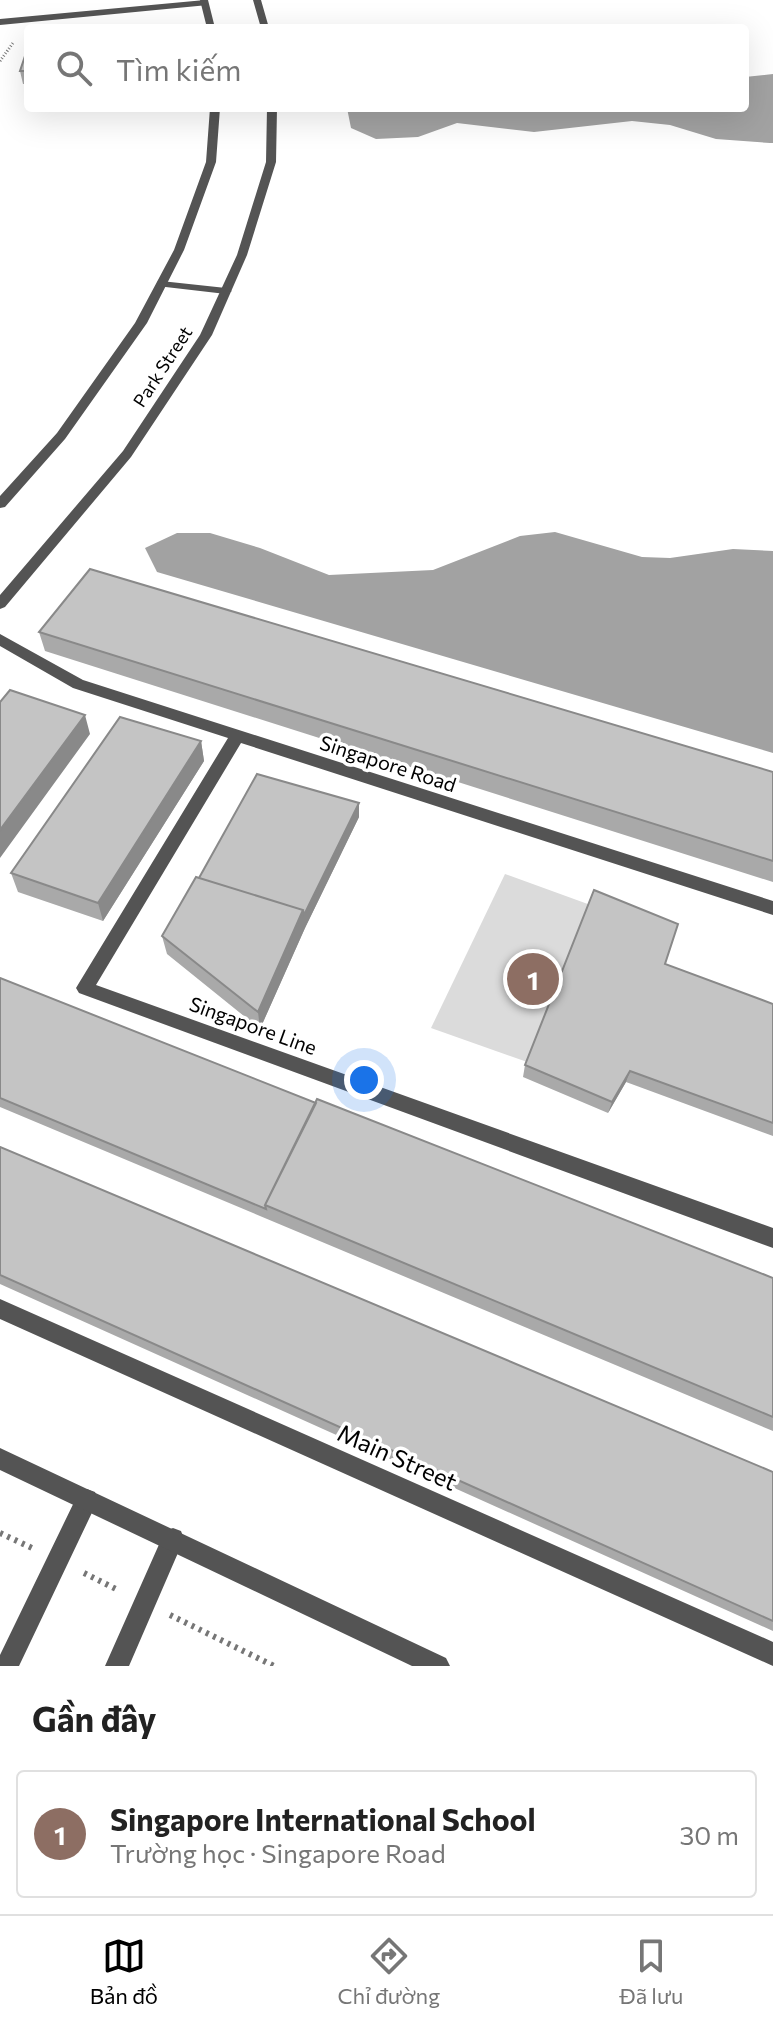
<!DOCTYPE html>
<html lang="vi">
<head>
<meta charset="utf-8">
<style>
	body { margin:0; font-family:Commissioner,sans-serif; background:#f6f6f6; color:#222 }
	.you { position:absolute; left:364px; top:1080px; width:28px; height:28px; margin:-20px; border:6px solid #fff; border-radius:50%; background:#1a73e8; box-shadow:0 0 0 12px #1a73e833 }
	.badge { display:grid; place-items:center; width:52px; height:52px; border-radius:50%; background:#000; color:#fff; font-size:26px; font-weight:700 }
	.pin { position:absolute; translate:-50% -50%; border:4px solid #fff; box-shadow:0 2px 8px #0006 }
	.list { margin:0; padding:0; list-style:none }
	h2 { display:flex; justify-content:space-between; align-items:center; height:104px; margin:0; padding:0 32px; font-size:34px }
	h2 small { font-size:26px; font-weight:400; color:#767676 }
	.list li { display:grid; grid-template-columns:52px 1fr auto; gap:24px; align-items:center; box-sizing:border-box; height:128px; margin:0 16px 16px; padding:0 16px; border:2px solid #e0e0e0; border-radius:8px }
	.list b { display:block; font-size:30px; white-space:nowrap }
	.list p { margin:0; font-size:26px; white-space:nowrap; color:#767676 }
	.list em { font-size:26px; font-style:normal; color:#767676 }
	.icon { flex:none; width:44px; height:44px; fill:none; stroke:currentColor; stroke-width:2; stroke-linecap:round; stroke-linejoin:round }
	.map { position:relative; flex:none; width:773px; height:1666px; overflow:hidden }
	.search { position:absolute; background:#fff; box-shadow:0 8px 32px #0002; left:24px; right:24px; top:24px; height:88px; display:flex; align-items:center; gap:20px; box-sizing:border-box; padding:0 28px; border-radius:8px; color:#767676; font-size:30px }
	.sheet { height:248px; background:#fff }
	nav { display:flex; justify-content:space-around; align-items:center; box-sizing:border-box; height:112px; border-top:2px solid #e0e0e0; background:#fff; font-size:22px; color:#767676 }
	nav a { display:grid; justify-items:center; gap:4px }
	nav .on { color:#000 }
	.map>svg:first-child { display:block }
	.green { fill:#dbdbdb }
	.water { fill:#a2a2a2 }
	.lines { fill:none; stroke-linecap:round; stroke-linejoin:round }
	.path-far1 { stroke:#767676; stroke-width:3; stroke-dasharray:1 2; stroke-linecap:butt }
	.path { stroke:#767676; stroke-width:6; stroke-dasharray:3 5; stroke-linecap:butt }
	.minor { fill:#545454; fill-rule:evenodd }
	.tertiary { fill:#545454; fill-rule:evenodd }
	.wall { fill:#a9a9a9 }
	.shaded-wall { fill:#898989 }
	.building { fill:#c4c4c4; stroke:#898989; stroke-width:2 }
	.labels { text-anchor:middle; stroke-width:7; stroke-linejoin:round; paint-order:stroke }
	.far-street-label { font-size:18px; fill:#000; stroke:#fff }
	.street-label { font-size:20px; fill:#000; stroke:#fff }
	.near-street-label { font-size:24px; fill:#000; stroke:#fff }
</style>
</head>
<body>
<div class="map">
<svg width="773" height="1666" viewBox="0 0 773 1666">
	<rect width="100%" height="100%" fill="#fff"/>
	<path class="green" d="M505 874 596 907 533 1064 431 1028Z"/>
	<path class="water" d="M773 74V143H770L716 139 670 125 632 121 534 132 457 123 418 137 376 139 351 128 347 108H745V77Z
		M555 532 642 557 670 558 733 549 773 551V753L157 572 145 548 177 533H210L260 548 329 575 433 570 520 536Z"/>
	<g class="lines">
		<path class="path-far1" d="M0 61 13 43"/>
		<path class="path" d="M0 1533 32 1548
			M84 1573 118 1590
			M170 1615 274 1666"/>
		<path class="minor" d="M205 0 208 1V5L0 25V19Z
			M161 281 226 288 232 291 226 294 157 286V282Z
			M0 634 83 680 773 901V915L241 743 96 985 773 1228V1248L79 993 76 988 79 983 228 738 73 688 0 646Z
			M87 1489 95 1492 98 1500 19 1666H0V1655L79 1492Z
			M173 1528 181 1531 184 1539 129 1666H105L165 1531Z"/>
		<path class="tertiary" d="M200 0H208L215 28H207Z
			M253 0H261L269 28H261Z
			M210 108H220L216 162 184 250 147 323 65 439 5 507 0 508V496L57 433 135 323 174 250 206 162Z
			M267 108H277L276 162 247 255 212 335 131 457 5 607 0 609V595L123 451 200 335 237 255 266 162Z
			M0 1299 773 1642V1666L0 1319Z
			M0 1448 446 1658 450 1666H412L0 1470Z"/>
	</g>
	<path class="wall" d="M28 47V84H23L20 71Z
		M39 632 773 772V882L45 651Z
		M201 741 204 761 103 921 18 892 11 873Z
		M359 803V817L305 928 260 1029 167 954 162 936 199 878Z
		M665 964 773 1004V1136L626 1082 608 1113 523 1077 525 1065Z
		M0 978 316 1103 773 1278V1431L0 1107Z
		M0 1147 773 1472V1631L0 1284Z"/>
	<path class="shaded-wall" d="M85 715 90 734 0 858V830Z
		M201 741 204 761 103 921 98 903Z
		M359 803V817L305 928 260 1029 258 1012 303 910Z
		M630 1071 626 1082 608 1113 612 1102Z"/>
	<path class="building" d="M28 47V71H20Z
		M90 569 773 772V861L39 632Z
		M10 690 85 715 0 830V702Z
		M120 717 201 741 98 903 11 873Z
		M257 774 359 803 304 915 303 910 199 878Z
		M196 877 303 910 258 1012 162 936Z
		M594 890 678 924 665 964 773 1004V1123L630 1071 612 1102 525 1065Z
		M0 978 316 1103 265 1205 266 1209 0 1098Z
		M317 1099 773 1278V1417L265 1205Z
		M0 1147 773 1472V1621L0 1275Z"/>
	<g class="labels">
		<g class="far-street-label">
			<text transform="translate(163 367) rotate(-57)" y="6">Park Street</text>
		</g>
		<g class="street-label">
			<text transform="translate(388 764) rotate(18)" y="7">Singapore Road</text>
			<text transform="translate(253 1026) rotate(20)" y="7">Singapore Line</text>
		</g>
		<g class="near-street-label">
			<text transform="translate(397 1458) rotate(24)" y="8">Main Street</text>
		</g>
	</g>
</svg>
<div class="you"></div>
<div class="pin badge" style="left:533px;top:979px;background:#8d6e63">1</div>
<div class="search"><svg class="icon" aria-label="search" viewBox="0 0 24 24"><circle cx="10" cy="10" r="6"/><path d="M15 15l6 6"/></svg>Tìm kiếm</div>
</div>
<section class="sheet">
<h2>Gần đây<small></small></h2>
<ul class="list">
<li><span class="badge" style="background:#8d6e63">1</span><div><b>Singapore International School</b><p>Trường học · Singapore Road</p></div><em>30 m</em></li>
</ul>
</section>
<nav>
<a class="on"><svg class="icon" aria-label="map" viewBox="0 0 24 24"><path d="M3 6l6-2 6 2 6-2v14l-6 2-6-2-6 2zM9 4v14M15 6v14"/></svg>Bản đồ</a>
<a><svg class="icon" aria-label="directions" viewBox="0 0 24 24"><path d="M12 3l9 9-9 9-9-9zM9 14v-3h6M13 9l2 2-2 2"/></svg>Chỉ đường</a>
<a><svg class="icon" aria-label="saved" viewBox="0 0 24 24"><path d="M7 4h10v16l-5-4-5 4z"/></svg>Đã lưu</a>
</nav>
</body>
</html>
